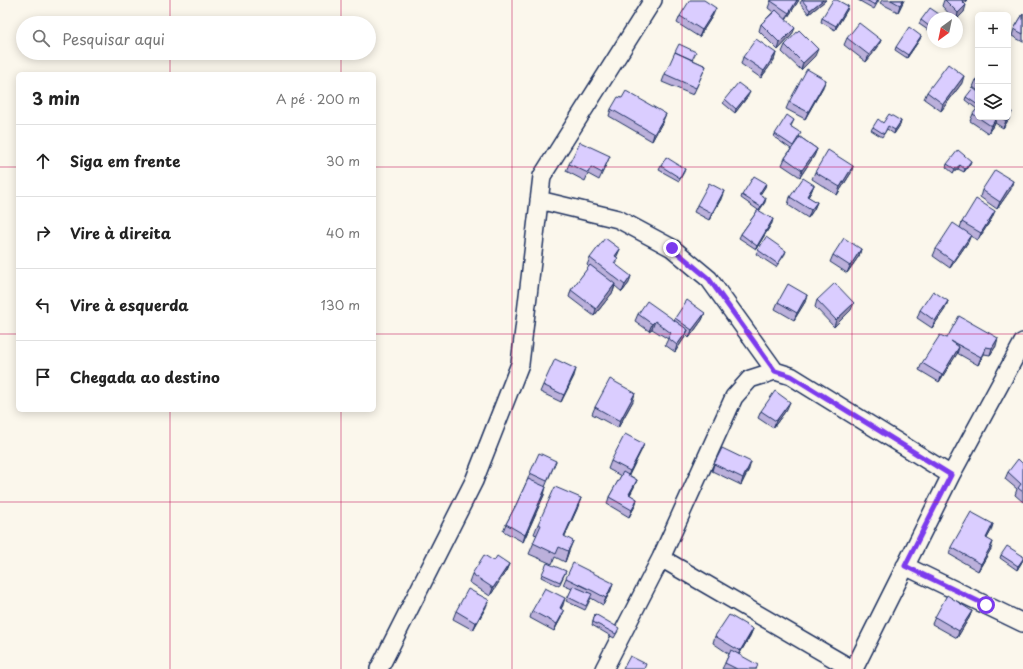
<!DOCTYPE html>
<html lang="pt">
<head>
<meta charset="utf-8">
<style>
	body { margin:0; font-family:"Playpen Sans",sans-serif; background:#f6f6f6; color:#222 }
	.controls { position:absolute; right:12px; top:12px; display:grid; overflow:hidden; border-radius:6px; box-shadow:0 2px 10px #0003 }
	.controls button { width:36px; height:36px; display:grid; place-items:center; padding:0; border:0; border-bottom:1px solid #e0e0e0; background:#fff; color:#222; font:20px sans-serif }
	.compass { position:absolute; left:927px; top:12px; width:36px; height:36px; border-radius:50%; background:#fff; box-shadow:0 2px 10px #0003; rotate:213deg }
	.stop { position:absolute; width:12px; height:12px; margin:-9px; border:3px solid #7c3aed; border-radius:50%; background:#fff }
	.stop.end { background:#7c3aed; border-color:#fff; box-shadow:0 1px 4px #0008 }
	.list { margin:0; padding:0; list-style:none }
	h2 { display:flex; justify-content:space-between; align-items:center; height:52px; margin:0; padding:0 16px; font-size:17px }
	h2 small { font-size:13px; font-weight:400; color:#767676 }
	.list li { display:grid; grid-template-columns:26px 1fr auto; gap:12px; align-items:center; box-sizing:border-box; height:72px; padding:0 16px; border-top:1px solid #e0e0e0 }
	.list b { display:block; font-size:15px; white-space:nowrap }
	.list em { font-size:13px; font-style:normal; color:#767676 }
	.icon { flex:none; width:22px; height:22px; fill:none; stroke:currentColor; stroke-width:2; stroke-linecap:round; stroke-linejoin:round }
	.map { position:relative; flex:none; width:1023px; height:669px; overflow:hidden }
	.search { position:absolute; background:#fff; box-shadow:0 2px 10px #0003; left:16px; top:16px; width:360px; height:44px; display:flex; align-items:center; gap:10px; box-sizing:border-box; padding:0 14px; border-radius:22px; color:#767676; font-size:15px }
	.panel { position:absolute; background:#fff; box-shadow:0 2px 10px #0003; left:16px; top:72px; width:360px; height:340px; border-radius:6px }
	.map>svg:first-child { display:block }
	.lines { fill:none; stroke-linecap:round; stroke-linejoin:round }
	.minor-casing { stroke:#1b2f5e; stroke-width:20 }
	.minor { stroke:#fbf7ec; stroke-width:17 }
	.wall { fill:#bbb0db; stroke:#1b2f5e }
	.shaded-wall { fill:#9990b2; stroke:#1b2f5e }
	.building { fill:#dacdff; stroke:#1b2f5e }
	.route { stroke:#7c3aed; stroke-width:5 }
	.grid { fill:none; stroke:#c2185b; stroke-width:1; stroke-opacity:0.55 }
</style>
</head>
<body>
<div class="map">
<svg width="1023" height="669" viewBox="0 0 1023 669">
	<rect width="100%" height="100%" fill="#fbf7ec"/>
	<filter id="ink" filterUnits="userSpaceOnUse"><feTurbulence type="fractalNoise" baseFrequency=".025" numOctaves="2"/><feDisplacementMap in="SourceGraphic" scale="8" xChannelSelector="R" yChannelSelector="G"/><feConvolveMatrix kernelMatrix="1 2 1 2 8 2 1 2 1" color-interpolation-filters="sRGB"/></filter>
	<g filter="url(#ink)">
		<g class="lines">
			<g class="minor-casing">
				<path id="minor" d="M539 200 618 219 672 248 709 279 775 371
					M661 558 852 669
					M905 566 1023 623
					M379 669 474 481 520 364 542 176 653 0
					M604 669 661 558 734 397 750 379 775 371 791 376 951 475
					M854 669 951 475 1023 342"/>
			</g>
			<use href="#minor" class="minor"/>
		</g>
		<path class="wall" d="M771 0H799L786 20 792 35 778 50 759 31 761 24 773 12 768 8Z
			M802 0H826L809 14 800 3Z
			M858 0H879L874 9Z
			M882 0H904L898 12 880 3Z
			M944 0H967L964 3V12L957 19V18H953L942 6Z
			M848 6 847 10 835 30 821 22 822 18Z
			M1023 14V42L1012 36 1014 29Z
			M713 15 699 37 677 23 680 16Z
			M933 18V24L928 30 919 24 921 20Z
			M921 36 920 39 907 58 895 50 896 47Z
			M847 38 881 40 878 47 866 62 844 45Z
			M785 45 815 56 801 70 782 52Z
			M776 53 774 60 761 78 741 64 743 57Z
			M693 60 706 66 693 95 662 82 665 74Z
			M978 77V91L973 87 976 80Z
			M962 83 941 111 924 99 927 92Z
			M823 87 805 119 786 109 789 102Z
			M978 92V117H1008L1009 119 1003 128 995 123 988 133 970 121 973 114 977 109 965 100 966 97Z
			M748 96 735 113 723 103 725 99Z
			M611 109 663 121 652 141 609 116Z
			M794 120 791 126 800 137 817 149 814 156 800 177 782 165 785 158 791 149 774 137 775 134Z
			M901 121 900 125 894 134 887 129 882 137 871 130 873 127 883 123Z
			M610 156 607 163 599 180 588 174 585 181 566 171 569 164Z
			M947 164H970L964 172 958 169 953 173 946 167Z
			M661 166 685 169 684 172 679 181 659 170Z
			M853 166 851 173 837 195 812 179 815 172Z
			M766 183 765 187 760 194 765 202 759 211 772 223 756 249 739 238 741 234 758 210 741 198 742 195Z
			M814 185 811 192 808 197 817 202 814 209 808 218 788 205 790 197Z
			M1011 189 997 209 980 197 982 190Z
			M721 199 709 220 694 212 697 205Z
			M992 218 978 240 970 236 968 242 950 268 933 256 936 249 960 228 962 222Z
			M620 249 616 257V264L629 283 622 292 615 286 613 292 594 316 569 297 571 290 589 267 587 265 590 258Z
			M861 249 859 256 847 273 830 262 833 255Z
			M758 250 786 251 785 254 776 267 756 254Z
			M807 295 805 302 794 320 775 309 778 302Z
			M817 300 851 310 834 327 815 307Z
			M948 301 945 309 932 328 917 318 920 310Z
			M705 313 702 320 689 338 686 335 685 337 675 352 665 345 668 339 652 329 649 331 635 321 638 314 674 321 675 318Z
			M947 338 996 346 990 355 984 354 978 365 957 353 939 382 919 370 922 363Z
			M574 376 561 402 540 392 543 385Z
			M633 401 618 428 592 414 595 407Z
			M787 409 773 428 758 418 761 411Z
			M644 444 641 451 629 475 637 480 634 487 630 495 637 499 635 506 629 517 607 504 609 497 621 476 608 469 611 461Z
			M556 461 545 487 544 495 523 542 503 531 506 524 516 505 527 481 530 473Z
			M714 464 749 469 741 485 712 471Z
			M1023 464V502L1015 495 1017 489 1005 479 1008 472Z
			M581 498 577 509 564 537 569 551 565 562 555 557 552 564 529 554 537 535 534 534 538 524Z
			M991 531 987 538 991 549 978 571 949 554 951 547Z
			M1001 555 1023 556V560L1017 570 1000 558Z
			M494 561 509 564 506 571 490 596 469 582 472 574Z
			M566 571 559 586 541 577 542 574Z
			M566 578 611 590 603 605 591 598 585 610 566 601 572 589 563 585Z
			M563 605 561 609V618L554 631 530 618 532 611Z
			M486 607 473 630 453 619 456 611Z
			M972 611 969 618 957 638 932 624 935 617Z
			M595 614 618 631 614 638 592 625Z
			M753 629 750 636 739 655 757 669H722L725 663 729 654 713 643 715 636Z"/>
		<path class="shaded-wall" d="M797 0H799L786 20 789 13Z
			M823 0H826L809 14 810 10Z
			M903 0H904L898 12 900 5Z
			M962 0H967L959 8Z
			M966 5 964 12 957 19V18L958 13Z
			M848 6 847 10 835 30 836 26Z
			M716 8 713 15 699 37 702 30Z
			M933 21V23L928 30 929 26Z
			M795 28 792 35 778 50 780 43Z
			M921 36 920 39 907 58 908 55Z
			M881 40 878 47 866 62 869 55Z
			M818 49 815 56 801 70 803 63Z
			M776 53 774 60 761 78 764 71Z
			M964 76 962 83 941 111 943 104Z
			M826 80 823 87 805 119 808 112Z
			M750 92 748 96 735 113 736 109Z
			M1012 112 1009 119 1003 128 1006 121Z
			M666 114 663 121 652 141 654 134Z
			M997 117 995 123 988 133 991 126Z
			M901 121 900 125 894 134 895 130Z
			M817 149 814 156 800 177 802 170Z
			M971 161 970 164 964 172 965 169Z
			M960 165 958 169 953 173 955 169Z
			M853 166 851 173 837 195 840 187Z
			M1013 181 1011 189 997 209 1000 202Z
			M766 183 765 187 758 198 759 194Z
			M814 185 811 192 804 203 807 196Z
			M724 191 721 199 709 220 712 213Z
			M766 198 765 202 759 211 761 207Z
			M817 202 814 209 808 218 811 210Z
			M995 211 992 218 978 240 981 233Z
			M773 219 772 223 756 249 757 246Z
			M971 235 968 242 950 268 953 261Z
			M620 249 617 256 612 263 615 256Z
			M861 249 859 256 847 273 850 266Z
			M631 276 629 283 622 292 625 285Z
			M615 284 613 292 594 316 596 309Z
			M807 295 805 302 794 320 797 313Z
			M948 301 945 309 932 328 935 321Z
			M854 303 851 310 834 327 836 320Z
			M705 313 702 320 689 338 692 330Z
			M655 321 652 329 649 331 652 324Z
			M688 330 685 337 675 352 677 345Z
			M998 338 996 346 990 355 992 348Z
			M959 347 957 354 939 382 942 375Z
			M986 347 984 354 978 365 981 357Z
			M576 369 574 376 561 402 564 395Z
			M635 393 633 401 618 428 620 421Z
			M790 402 787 409 773 428 776 421Z
			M644 444 641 451 627 479 630 471Z
			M751 462 749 469 741 485 743 478Z
			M637 480 634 487 626 501 629 494Z
			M546 487 544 495 523 542 525 535Z
			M581 498 577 509 560 547 564 536Z
			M637 499 635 506 629 517 632 510Z
			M993 524 991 531 983 545 986 538Z
			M573 541 569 551 565 562 568 551Z
			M993 542 991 549 978 571 981 564Z
			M1023 559V560L1017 570 1018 566Z
			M509 564 506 571 490 596 493 588Z
			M613 583 611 590 603 605 606 598Z
			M565 598 563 605 557 616 560 608Z
			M489 600 486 607 473 630 476 623Z
			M564 611 561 618 554 631 557 624Z
			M972 611 969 618 957 638 959 631Z
			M753 629 750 636 737 658 740 651Z"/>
		<path class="building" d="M690 0H704L716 8 702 30 680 16Z
			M771 0H797L789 13 771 1Z
			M802 0H823L810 10Z
			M833 0H837L848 6 836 26 822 18Z
			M866 0H878L875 5Z
			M891 0H903L900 5Z
			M945 0H962V1L966 5 958 13Z
			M930 8 945 18H933V21L929 26 921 20Z
			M776 10 795 28 780 43 761 24Z
			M1023 14V34L1014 29Z
			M859 23 881 40 869 55 847 38Z
			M909 27 921 36 908 55 896 47Z
			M799 30 818 49 803 63 785 45Z
			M756 39 776 53 764 71 743 57Z
			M679 44 696 52 692 60 675 52Z
			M675 52 706 66 696 88 665 74Z
			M948 64 964 76 943 104 927 92Z
			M807 69 826 80 808 112 789 102Z
			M978 77V82L976 80Z
			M738 83 750 92 736 109 725 99Z
			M973 88 978 92V105L966 97Z
			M626 91 666 114 654 134 611 109 618 97 622 98Z
			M978 107V117H997L991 126 973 114Z
			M1008 109 1012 112 1006 121 1000 117H1008Z
			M889 114 901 121 895 130 888 126 884 134 873 127 878 119 883 123Z
			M787 115 794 120 790 126 801 133 793 146 775 134Z
			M800 137 817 149 802 170 785 158Z
			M580 142 610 156 602 173 591 167 588 173 569 164Z
			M828 150 853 166 840 187 815 172Z
			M958 150 971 161 965 169 960 165 955 169 947 164Z
			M666 157 685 169 680 178 661 166Z
			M995 170 1013 181 1000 202 982 190Z
			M754 176 766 183 759 194 766 198 761 207 742 195Z
			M803 178 814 185 807 196 817 202 811 210 790 197Z
			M709 183 724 191 712 213 697 205Z
			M976 199 995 211 981 233 962 222Z
			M758 210 773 219 757 246 741 234Z
			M953 223 971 235 953 261 936 249Z
			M766 237 786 251 778 264 758 250Z
			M605 238 620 249 615 256 618 258 614 263 631 276 625 285 590 258Z
			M844 238 861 249 850 266 833 255Z
			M590 265 615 284 596 309 571 290Z
			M835 283 854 303 836 320 817 300Z
			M788 284 807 295 797 313 778 302Z
			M933 291 948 301 935 321 920 310Z
			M687 300 705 313 692 330 675 318Z
			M647 301 688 330 677 345 668 338 671 333 655 321 652 324 638 314Z
			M959 316 998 338 992 348 986 347 981 357 951 341 959 347 942 375 922 363 940 335 947 338Z
			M555 359 576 369 564 395 543 385Z
			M610 379 635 393 620 421 595 407Z
			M775 391 790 402 776 421 761 411Z
			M625 434 644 444 630 471 611 461Z
			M722 448 751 462 743 478 714 464Z
			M539 453 556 461 547 481 530 473Z
			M1018 459 1023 464V492L1018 488 1021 484 1008 472Z
			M623 472 637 480 629 494 637 499 632 510 609 497Z
			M528 479 546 487 525 535 506 524 516 505Z
			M555 487 581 498 564 536 573 541 568 551 559 547 556 554 533 543 541 525 538 524Z
			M971 512 993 524 986 538 993 542 981 564 951 547Z
			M1007 546 1023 556V559L1018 566 1001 555Z
			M484 555 494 561 497 556 509 564 493 588 472 574Z
			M547 563 566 571 560 582 542 574Z
			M573 563 613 583 606 598 593 591 566 578Z
			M573 586 592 594 586 606 568 597Z
			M545 588 565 598 560 608 564 611 557 624 532 611Z
			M468 589 489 600 476 623 456 611Z
			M947 595 972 611 959 631 935 617Z
			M595 614 619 628 616 634 593 622Z
			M729 615 753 629 740 651 715 636Z
			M731 650 758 665 756 669H737L725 663Z
			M630 656 646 664 644 669H623Z"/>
	</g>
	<g class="lines" filter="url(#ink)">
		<path class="route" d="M672 248 709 279 775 371 791 376 951 475 905 566 986 605"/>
	</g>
	<path class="grid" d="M170 0V23M341 0V23M512 0V669M682 0V669M852 0V669M170 53V74M341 53V74M0 167H18M374 167H1023M0 334H18M374 334H1023M170 410V669M341 410V669M0 502H1023"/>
</svg>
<div class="controls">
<button>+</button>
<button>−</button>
<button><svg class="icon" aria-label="layers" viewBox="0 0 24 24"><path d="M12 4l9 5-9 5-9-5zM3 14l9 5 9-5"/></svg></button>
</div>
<svg class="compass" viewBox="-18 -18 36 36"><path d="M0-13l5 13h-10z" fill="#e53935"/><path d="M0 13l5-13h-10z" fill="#767676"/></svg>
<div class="stop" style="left:986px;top:605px"></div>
<div class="stop end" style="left:672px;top:248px"></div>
<div class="search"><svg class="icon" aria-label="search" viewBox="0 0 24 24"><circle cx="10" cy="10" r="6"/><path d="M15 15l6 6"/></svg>Pesquisar aqui</div>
<section class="panel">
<h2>3 min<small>A pé · 200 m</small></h2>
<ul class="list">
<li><svg class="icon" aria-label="ahead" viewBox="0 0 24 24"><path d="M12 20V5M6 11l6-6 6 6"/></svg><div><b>Siga em frente</b></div><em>30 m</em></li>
<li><svg class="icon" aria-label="right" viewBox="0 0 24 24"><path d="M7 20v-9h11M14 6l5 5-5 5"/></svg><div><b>Vire à direita</b></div><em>40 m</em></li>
<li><svg class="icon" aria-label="left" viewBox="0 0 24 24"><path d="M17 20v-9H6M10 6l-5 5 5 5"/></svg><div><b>Vire à esquerda</b></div><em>130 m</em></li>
<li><svg class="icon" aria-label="arrive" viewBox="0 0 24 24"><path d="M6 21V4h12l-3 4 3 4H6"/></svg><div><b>Chegada ao destino</b></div></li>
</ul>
</section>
</div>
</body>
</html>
